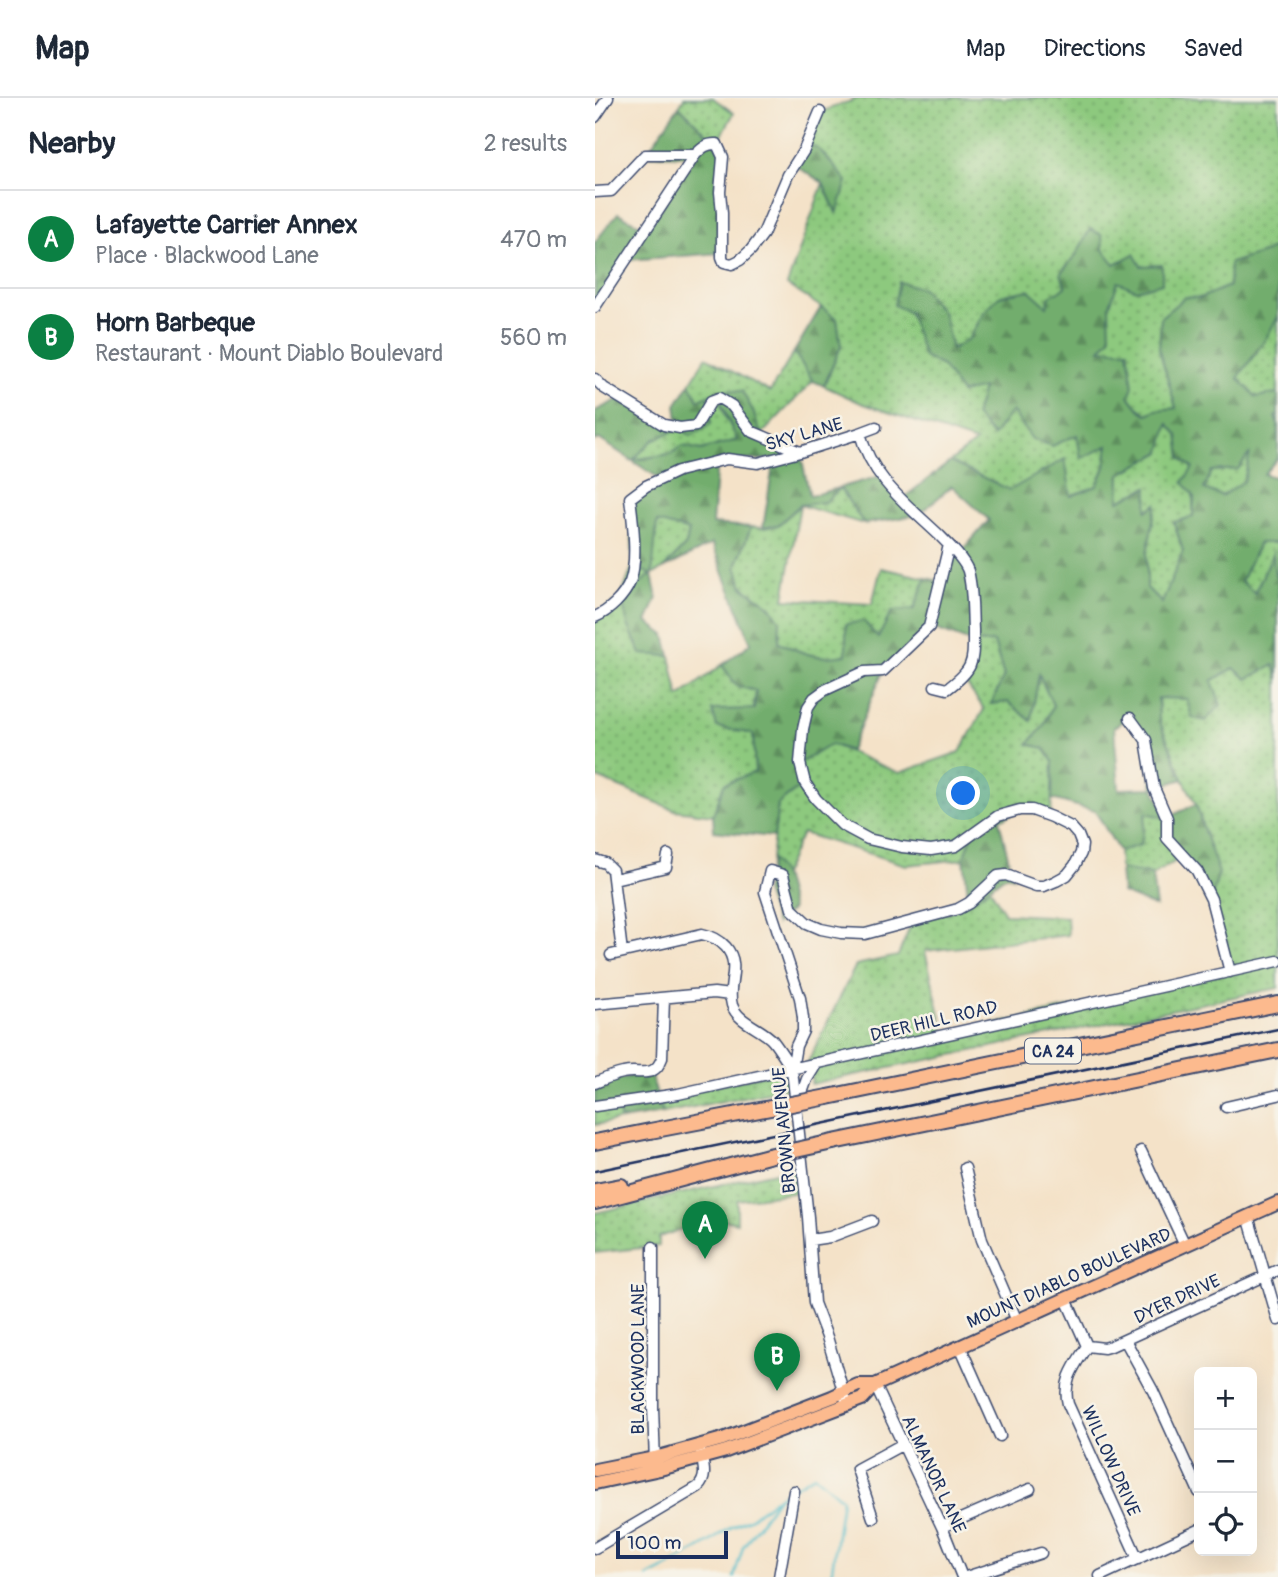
<!DOCTYPE html>
<html lang="en">
<head>
<meta charset="utf-8">
<style>
	body { margin:0; font-family:Pangolin,sans-serif; background:#f2f2f3; color:#1f2937 }
	.controls { position:absolute; right:21px; bottom:21px; display:grid; overflow:hidden; border-radius:10px; box-shadow:0 7px 28px #0002 }
	.controls button { width:63px; height:63px; display:grid; place-items:center; padding:0; border:0; border-bottom:2px solid #e0e1e3; background:#fff; color:#1f2937; font:35px sans-serif }
	.scale { position:absolute; left:21px; bottom:18px; width:112px; box-sizing:border-box; padding-left:7px; border:4px solid #1b2f5e; border-top:0; font-size:19px; line-height:24px; white-space:nowrap; color:#1b2f5e; -webkit-text-stroke:5px #f7f3e8; paint-order:stroke }
	.you { position:absolute; left:369px; top:696px; width:24px; height:24px; margin:-18px; border:5px solid #fff; border-radius:50%; background:#1a73e8; box-shadow:0 0 0 10px #1a73e833 }
	.badge { display:grid; place-items:center; width:46px; height:46px; border-radius:50%; background:#0b8043; color:#fff; font-size:23px; font-weight:700 }
	.pin { position:absolute; translate:-50% -58px; filter:drop-shadow(0 2px 4px #0008) }
	.pin::after { content:''; position:absolute; top:37px; width:24px; height:21px; background:inherit; clip-path:polygon(0 0,100% 0,50% 100%) }
	.list { margin:0; padding:0; list-style:none }
	h2 { display:flex; justify-content:space-between; align-items:center; height:91px; margin:0; padding:0 28px; font-size:30px }
	h2 small { font-size:23px; font-weight:400; color:#747a83 }
	.list li { display:grid; grid-template-columns:46px 1fr auto; gap:21px; align-items:center; box-sizing:border-box; height:98px; padding:0 28px; border-top:2px solid #e0e1e3 }
	.list b { display:block; font-size:26px; white-space:nowrap }
	.list p { margin:0; font-size:23px; white-space:nowrap; color:#747a83 }
	.list em { font-size:23px; font-style:normal; color:#747a83 }
	.icon { flex:none; width:38px; height:38px; fill:none; stroke:currentColor; stroke-width:2; stroke-linecap:round; stroke-linejoin:round }
	.map { position:relative; flex:none; width:683px; height:1479px; overflow:hidden }
	header { display:flex; align-items:center; gap:42px; box-sizing:border-box; height:98px; padding:0 35px; background:#fff; border-bottom:2px solid #e0e1e3 }
	header strong { font-size:33px }
	nav { display:flex; gap:38px; margin-inline-start:auto; font-size:24px }
	main { display:flex }
	aside { flex:1; background:#fff }
	.map>svg:first-child { display:block }
	.grass { fill:url(#grass-dots); stroke:#547c6e; stroke-width:2 }
	.forest { fill:url(#forest-firs); stroke:#466e66; stroke-width:2; fill-rule:evenodd }
	.lines { fill:none; stroke-linecap:round; stroke-linejoin:round }
	.stream { stroke:#4fbbc9; stroke-width:2.5 }
	.minor-casing { stroke:#3c4a6e; stroke-width:13 }
	.major-casing { stroke:#3c4a6e; stroke-width:16 }
	.highway-casing { stroke:#3c4a6e; stroke-width:18 }
	.minor { stroke:#fff; stroke-width:10 }
	.major { stroke:#fcba8e; stroke-width:12 }
	.highway { stroke:#fcba8e; stroke-width:14 }
	.rail { stroke:#1b2f5e; stroke-width:2.5 }
	.highway-bridge-casing { stroke:#3c4a6e; stroke-width:18; stroke-linecap:butt }
	.highway-bridge { stroke:#fcba8e; stroke-width:14 }
	.labels { text-anchor:middle; stroke-width:5; stroke-linejoin:round; paint-order:stroke }
	.shield { fill:#f7f3e8; stroke:#5d6a87; stroke-width:2 }
	.shield-label { font-size:16px; font-weight:bold; fill:#1b2f5e }
	.street-label { font-size:18px; fill:#1b2f5e; stroke:#f7f3e8 }
</style>
</head>
<body>
<header>
<strong>Map</strong>
<nav><a>Map</a><a>Directions</a><a>Saved</a></nav>
</header>
<main>
<aside>
<h2>Nearby<small>2 results</small></h2>
<ul class="list">
<li><span class="badge">A</span><div><b>Lafayette Carrier Annex</b><p>Place · Blackwood Lane</p></div><em>470 m</em></li>
<li><span class="badge">B</span><div><b>Horn Barbeque</b><p>Restaurant · Mount Diablo Boulevard</p></div><em>560 m</em></li>
</ul>
</aside>
<div class="map">
<svg width="683" height="1479" viewBox="0 0 683 1479">
	<defs>
		<pattern id="grass-dots" width="8" height="8" patternUnits="userSpaceOnUse" patternTransform="scale(1.75)"><rect width="8" height="8" fill="#8dc97e"/><path d="M2 2h.1M6 6h.1" fill="none" stroke="#72a46a" stroke-width="1.8" stroke-linecap="round"/></pattern>
		<pattern id="forest-firs" width="22" height="20" patternUnits="userSpaceOnUse" patternTransform="scale(1.75)"><rect width="22" height="20" fill="#72ad6d"/><path d="M5 1l3.5 6h-7zM16 11l3.5 6h-7z" fill="#5d8d5d"/></pattern>
	</defs>
	<rect width="100%" height="100%" fill="#f7f3e8"/>
	<filter id="ink" filterUnits="userSpaceOnUse"><feTurbulence type="fractalNoise" baseFrequency=".0143" numOctaves="2"/><feDisplacementMap in="SourceGraphic" scale="14" xChannelSelector="R" yChannelSelector="G"/><feConvolveMatrix kernelMatrix="1 2 1 2 8 2 1 2 1" color-interpolation-filters="sRGB"/></filter>
	<filter id="wash" filterUnits="userSpaceOnUse"><feTurbulence type="fractalNoise" baseFrequency=".00686" numOctaves="4" result="noise"/><feDisplacementMap in="SourceGraphic" scale="28" xChannelSelector="R" yChannelSelector="G"/><feGaussianBlur stdDeviation="1.57" result="paint"/><feColorMatrix in="noise" values="0 0 0 0 0 0 0 0 0 0 0 0 0 0 0 0 0 1.4 0 .05"/><feComposite in="paint" operator="in"/></filter>
	<g filter="url(#wash)">
		<rect width="100%" height="100%" fill="#f4e2c8"/>
		<path class="grass" d="M89 0H118L139 15 122 46 84 8Z
			M264 0H683V331L598 370V419L579 425 588 453 567 506 552 490V455L561 407 552 413V389L524 403 525 376 566 354 552 316 542 308 455 199 452 209 389 214 375 240 357 252 348 215 314 214 329 259 347 268 366 295 389 289 398 338 417 312 457 348 482 336 513 347 510 369 502 388 475 398 470 361 415 393 355 364 381 344 266 305 229 288 246 248 242 221 226 209 192 187 228 85 241 115 211 44 225 14Z
			M199 254 218 283 166 337 124 292 103 302 95 285 111 259 175 294Z
			M124 300 131 320 143 342 106 352 89 348 75 356 36 362 58 342 85 330 116 303Z
			M656 353 649 383 627 398 609 391 617 373 643 371Z
			M245 390 269 426 205 407 189 501 277 506 286 470 331 480 319 511 283 541 251 558 234 560 207 555 183 544 175 508 148 489 141 468 156 429 168 430 183 427 205 407 230 404Z
			M62 423 94 432 91 447 68 471 57 477 46 555 75 558 84 599 127 567 142 588 161 593 159 612H118L122 629 158 636 160 675 129 686 118 717 80 712 0 679V519L26 499 38 467 56 476Z
			M664 445H683V475L680 477 678 457 659 496 646 483Z
			M399 544 409 578 413 604 436 622 443 575 458 607 448 629 434 646 449 650 458 664 456 719 425 712 378 735 369 761 311 767 207 735 188 777 176 761 183 706 210 685 205 665 236 646 304 675 365 654 389 611 367 580 378 545Z
			M679 567 683 581V890L216 986 217 980 211 968 261 867 303 858 317 824 363 811 393 787 410 816 472 819 473 837 330 853 350 937 635 874 616 801 611 739 601 706 588 681 564 622 563 599 592 601 617 583 639 570Z
			M551 714 572 720 589 758 557 777 525 771 524 753 546 747Z
			M197 971 199 983 193 990 68 1015 63 999Z
			M22 1005 26 1022 0 1027V1008Z
			M199 1070 205 1094 142 1102V1125L120 1120 64 1139V1148L0 1155V1115Z"/>
		<path class="forest" d="M84 8 122 46 128 59 127 155 32 162 0 209V144L23 115 52 131 100 58 50 57Z
			M211 44 226 53 252 83 242 116 228 85 199 67Z
			M495 131 507 137 508 151 520 166 539 156 546 168 567 167V185L541 192 523 184 514 210 515 240 505 251 533 252 538 288 534 298 544 311 552 316 560 312 581 310 564 251 566 219 590 199 605 200 634 188 635 165 671 154 683 147V219L670 242 643 280 661 299 683 295V317L680 319 683 327V360L669 376 683 380V445H664L646 483 660 495 678 455 680 477 683 475V581L679 567 652 581 639 570 617 583 626 607 610 623 597 620 592 601 563 600 564 622 588 681 559 690 572 720 601 706 611 739 624 775 616 801 602 773 572 740 571 720 551 715 546 747 524 753 500 713 457 701 458 664 449 650 433 646 448 629 458 607 444 576 436 623 413 604 396 606 409 578 399 544 378 545 335 529 288 573 255 653 236 646 205 665 210 685 183 706 179 739 119 733 118 717 129 686 160 674 158 636 122 629 117 612 159 611 161 593 142 588 127 567 156 545 117 446 68 471 91 447 94 433 62 424 57 477 62 500 52 524 70 537 75 558 46 556 33 527 26 499 56 477 38 467 35 400 65 381 4 341 0 343V313L26 300 84 330 81 307 95 285 103 302 124 292 147 293 158 313 166 337 205 354 215 398 286 378 307 401 355 364 415 392 470 361 476 398 502 388 510 369 513 348 486 360 482 337 457 348 437 341 417 313 398 338 380 318 388 290 366 295 347 268 329 259 314 214 299 207 304 184 327 190 348 215 357 251 375 240 389 214 404 198 434 192 452 208 455 198 470 189 466 175 481 157ZM124 300 142 342 106 352 88 348 75 356 38 362 58 342 85 330 96 338 116 326V303ZM573 326 583 337 586 360 598 370 588 384 599 398 598 419 579 424 588 453 567 505 552 490V455L561 406 552 413 553 389 524 403 525 376 566 354ZM655 355 649 383 627 398 609 391 617 373 643 371ZM179 361 168 430 183 427 205 407 230 404 245 390 269 426 323 417 357 388 394 422 363 458 354 447 345 483 331 480 319 511 297 513 283 540 269 523 251 526V557C222 562 209 556 184 544L185 522 175 508 148 489 141 468 156 429 117 426 122 363ZM535 620 551 642 558 690 524 691 519 629Z
			M226 209 242 221 246 248 229 288 218 283 199 254Z
			M403 718 418 779 411 777 374 805 369 761 378 735Z
			M176 761 188 777 197 811 181 827 170 794Z
			M525 771 557 777 561 809 527 795Z
			M55 975 68 1015 26 1022 22 1005 0 1008V985Z"/>
		<g class="lines">
			<path class="stream" d="M52 1479 72 1469 116 1443 138 1428 156 1420 180 1401
				M139 1479 148 1449 183 1399 219 1377 247 1401 236 1479"/>
		</g>
	</g>
	<g filter="url(#ink)">
		<g class="lines">
			<g class="minor-casing">
				<path id="minor" d="M0 19 13 0
					M0 94 16 93 50 57H100
					M0 209 100 57C107 50 112 45 122 46L128 59 125 94 127 115V159L129 164 137 166 145 162 156 152 168 136 193 77 209 52 225 14
					M0 281 9 290 69 327 85 330 101 328 116 303 124 300 137 308 156 333 205 354
					M265 335 281 329
					M0 519C14 513 29 499 35 484 43 463 38 423 35 400L51 388 83 373 132 361 163 365 205 354 265 335C276 379 311 406 343 436 352 445 369 461 373 473 378 492 377 512 378 532 378 565 380 570 352 591L340 588
					M535 620 551 642 559 690 572 720V740L602 773 616 801 635 874
					M0 762 10 765 17 772 27 854
					M19 781 71 769 73 757
					M16 857 107 836C117 838 124 841 131 849 147 868 131 887 137 907 143 925 167 930 178 943 185 952 191 962 197 971
					M0 906 119 895 135 897
					M0 985C9 981 18 977 28 975 45 971 59 982 67 960L69 900
					M204 1003 212 981 222 965
					M0 1008 83 996 683 863
					M631 1009 683 997
					M546 1053 590 1147
					M370 1070 387 1142 422 1223
					M653 1118 683 1222
					M215 1142 235 1139 277 1123
					M58 1149V1309L60 1365
					M471 1201 492 1248C480 1267 467 1283 473 1306L543 1461
					M530 1242 558 1293 604 1394
					M365 1248 405 1338
					M492 1248 509 1250 516 1248 683 1172
					M280 1287 347 1429 367 1479
					M252 1306 232 1239 219 1205 213 1119 197 971 201 948 208 933V920L205 900 170 794 175 773 188 777 197 811 212 825 226 831 246 835 270 836 363 811 374 805 403 778 411 777 441 788H449L461 783 472 777 480 767 486 755 487 747 483 737 476 729 456 719 437 712H425L403 718 361 748 336 752 307 749 273 741 247 727 221 701 210 685 205 665 208 631 213 609 219 600 230 592 269 574 288 573 334 529 354 447
					M278 1420 262 1371 308 1346
					M347 1429 435 1391
					M0 1450 103 1389C113 1379 108 1367 106 1355
					M505 1478 604 1432
					M184 1479 199 1393
					M371 1479 446 1455"/>
			</g>
			<g class="major-casing">
				<path id="major" d="M0 1372 60 1360 128 1341 237 1299 263 1287H280
					M0 1385 65 1371 131 1353 267 1301 280 1287 683 1105"/>
			</g>
			<g class="highway-casing">
				<path id="highway" d="M233 999 683 906
					M0 1044 55 1033
					M238 1044 683 952
					M0 1093 26 1088
					M0 1104 173 1058"/>
			</g>
			<use href="#minor" class="minor"/>
			<use href="#major" class="major"/>
			<use href="#highway" class="highway"/>
			<path class="rail" d="M0 1073 683 931"/>
			<g class="highway-bridge-casing">
				<path id="highway-bridge" d="M55 1033 233 999
					M173 1058 238 1044"/>
			</g>
			<use href="#highway-bridge" class="highway-bridge"/>
		</g>
	</g>
	<g class="labels">
		<rect class="shield" x="430" y="940.5" width="56" height="25" rx="5"/>
		<g class="shield-label">
			<text x="458" y="959">CA 24</text>
		</g>
		<g class="street-label">
			<text transform="translate(209 336) rotate(-16)" y="6">SKY LANE</text>
			<text transform="translate(339 923) rotate(-13)" y="6">DEER HILL ROAD</text>
			<text transform="translate(189 1032) rotate(-95)" y="6">BROWN AVENUE</text>
			<text transform="translate(474 1180) rotate(-24)" y="6">MOUNT DIABLO BOULEVARD</text>
			<text transform="translate(582 1201) rotate(-25)" y="6">DYER DRIVE</text>
			<text transform="translate(43 1261) rotate(-90)" y="6">BLACKWOOD LANE</text>
			<text transform="translate(516 1363) rotate(66)" y="6">WILLOW DRIVE</text>
			<text transform="translate(339 1376) rotate(65)" y="6">ALMANOR LANE</text>
		</g>
	</g>
</svg>
<div class="controls">
<button>+</button>
<button>−</button>
<button><svg class="icon" aria-label="locate" viewBox="0 0 24 24"><circle cx="12" cy="12" r="6"/><path d="M12 2v4M12 18v4M2 12h4M18 12h4"/></svg></button>
</div>
<div class="scale">100 m</div>
<div class="you"></div>
<div class="pin badge" style="left:110px;top:1161px">A</div>
<div class="pin badge" style="left:182px;top:1293px">B</div>
</div>
</main>
</body>
</html>
